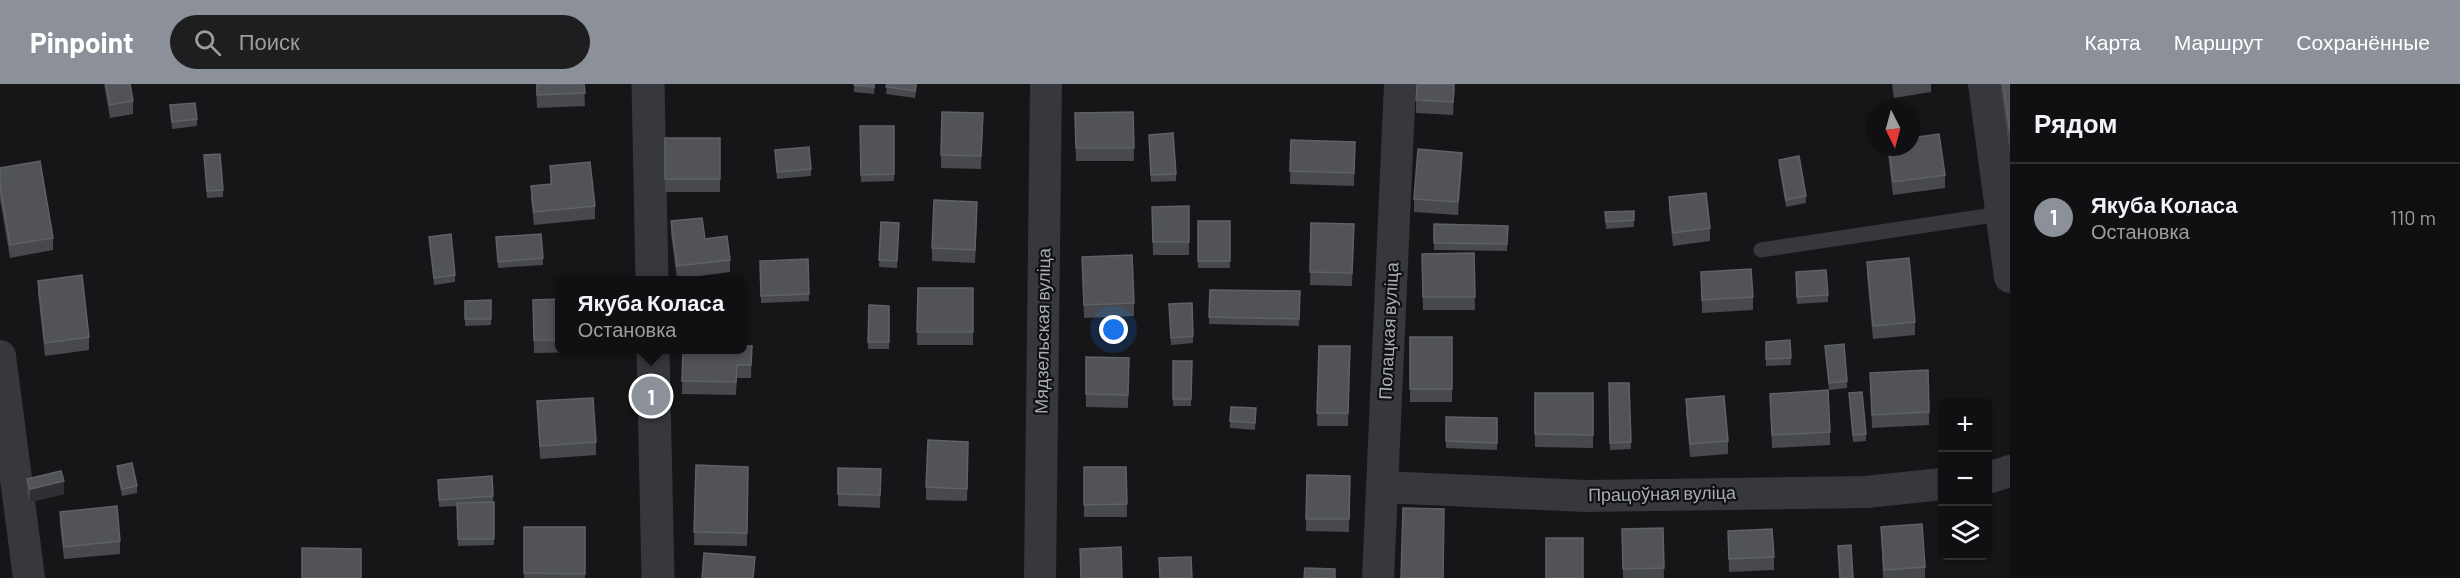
<!DOCTYPE html>
<html lang="ru">
<head>
<meta charset="utf-8">
<style>
	body { margin:0; font-family:Barlow,sans-serif; background:#1e1e20; color:#f1f3f6 }
	.controls { position:absolute; right:18px; bottom:18px; display:grid; overflow:hidden; border-radius:9px; box-shadow:0 2px 4px #0004 }
	.controls button { width:54px; height:54px; display:grid; place-items:center; padding:0; border:0; border-bottom:2px solid #303032; background:#101012; color:#f1f3f6; font:30px sans-serif }
	.compass { position:absolute; left:1866px; top:18px; width:54px; height:54px; border-radius:50%; background:#101012; box-shadow:0 2px 4px #0004; rotate:174deg }
	.you { position:absolute; left:1114px; top:246px; width:21px; height:21px; margin:-15px; border:4px solid #fff; border-radius:50%; background:#1a73e8; box-shadow:0 0 0 9px #1a73e833 }
	.badge { display:grid; place-items:center; width:39px; height:39px; border-radius:50%; background:#8c9099; color:#fff; font-size:20px; font-weight:700 }
	.pin { position:absolute; translate:-50% -50%; border:3px solid #fff; box-shadow:0 2px 6px #0006 }
	.popup { position:absolute; left:555px; top:192px; width:192px; height:78px; box-sizing:border-box; display:grid; place-content:center; border-radius:9px; background:#101012; filter:drop-shadow(0 2px 4px #0005); font-size:20px; white-space:nowrap; color:#9c9d9f }
	.popup b { font-size:22px; color:#f1f3f6 }
	.popup::after { content:''; position:absolute; left:50%; top:100%; margin-left:-12px; border:12px solid transparent; border-top-color:#101012 }
	.list { margin:0; padding:0; list-style:none }
	h2 { display:flex; justify-content:space-between; align-items:center; height:78px; margin:0; padding:0 24px; font-size:26px }
	h2 small { font-size:20px; font-weight:400; color:#9c9d9f }
	.list li { display:grid; grid-template-columns:39px 1fr auto; gap:18px; align-items:center; box-sizing:border-box; height:108px; padding:0 24px; border-top:2px solid #303032 }
	.list b { display:block; font-size:22px; white-space:nowrap }
	.list p { margin:0; font-size:20px; white-space:nowrap; color:#9c9d9f }
	.list em { font-size:20px; font-style:normal; color:#9c9d9f }
	.icon { flex:none; width:33px; height:33px; fill:none; stroke:currentColor; stroke-width:2; stroke-linecap:round; stroke-linejoin:round }
	.map { position:relative; flex:none; width:2010px; height:494px; overflow:hidden }
	header { display:flex; align-items:center; gap:36px; box-sizing:border-box; height:84px; padding:0 30px; background:#8c9099; color:#fff }
	header strong { font-size:28px }
	nav { display:flex; gap:33px; margin-inline-start:auto; font-size:21px }
	.search { width:420px; height:54px; background:#1e1e20; display:flex; align-items:center; gap:15px; box-sizing:border-box; padding:0 21px; border-radius:33px; color:#9c9d9f; font-size:22px }
	main { display:flex }
	aside { flex:1; background:#101012 }
	.map>svg:first-child { display:block }
	.lines { fill:none; stroke-linecap:round; stroke-linejoin:round }
	.service { stroke:#37383d; stroke-width:15 }
	.minor { stroke:#37383d; stroke-width:32 }
	.tertiary { stroke:#37383d; stroke-width:33 }
	.wall { fill:#47494d }
	.shaded-wall { fill:#2f3033 }
	.building { fill:#525359; stroke:#5f6168; stroke-width:1.5 }
	.labels { text-anchor:middle; stroke-width:4.5; stroke-linejoin:round; paint-order:stroke }
	.street-label { font-size:18px; fill:#a8adb8; stroke:#111113 }
</style>
</head>
<body>
<header>
<strong>Pinpoint</strong>
<div class="search"><svg class="icon" aria-label="search" viewBox="0 0 24 24"><circle cx="10" cy="10" r="6"/><path d="M15 15l6 6"/></svg>Поиск</div>
<nav><a>Карта</a><a>Маршрут</a><a>Сохранённые</a></nav>
</header>
<main>
<div class="map">
<svg width="2010" height="494" viewBox="0 0 2010 494">
	<rect width="100%" height="100%" fill="#161618"/>
	<g class="lines">
		<path class="service" d="M1761 166 2000 130"/>
		<path class="minor" d="M1984 0 2010 193
			M0 272 29 494
			M1988 394 2010 387
			M1382 403 1585 412 1866 408 1942 400
			M1040 494 1046 0
			M1378 494 1400 0"/>
		<path class="tertiary" d="M648 0 652 196
			M653 266 658 494"/>
	</g>
	<path class="wall" d="M104 0H130L133 17V30L110 34Z
		M536 0H584L585 22 537 24Z
		M854 0H875L874 10 854 8Z
		M887 0H917L915 14 886 10Z
		M1455 0 1453 31 1416 29V16Z
		M1892 0H1931V8L1894 14Z
		M2000 0H2010V72Z
		M170 21 197 35V42L172 45Z
		M1133 28 1134 77H1076L1075 29Z
		M983 29 981 85 941 84V71Z
		M860 42H894V97L861 98Z
		M665 54H720V108H665Z
		M1291 56 1355 58 1354 102 1290 100Z
		M1149 57 1176 90V97L1151 98Z
		M1888 63H1911L1945 91V104L1893 111 1888 70Z
		M775 66 811 85V92L777 95Z
		M204 71 223 106V113L207 114Z
		M1779 76 1806 112V119L1786 123 1779 82Z
		M550 82 595 122V135L534 141 531 115V102L550 100Z
		M1462 82 1458 131 1414 128V115Z
		M0 84 53 154V166L10 174 0 115Z
		M1669 113 1710 144V157L1673 162 1669 126Z
		M1189 122V171H1153L1152 123Z
		M1634 127V143L1606 145 1605 128Z
		M977 131 975 179 932 177V164Z
		M671 137 705 155 730 176V188L677 195 671 150Z
		M1198 137H1230V184H1198Z
		M881 138 899 139 897 184 879 183Z
		M1311 139 1354 140 1352 202 1310 201Z
		M1434 140 1508 142 1507 167 1434 166Z
		M429 153 455 191V198L434 201Z
		M496 153 543 174V181L498 184Z
		M1474 169 1475 226H1423L1422 170Z
		M1082 173 1134 219V232L1084 234Z
		M808 175 809 217 761 219 760 177Z
		M1867 178 1915 238V251L1873 255 1867 191Z
		M1701 188 1753 213V226L1702 229Z
		M1796 195 1828 211V218L1797 220Z
		M38 197 89 253V266L45 272 38 210Z
		M918 204H973V261H917Z
		M1210 206 1300 207 1299 242 1209 240Z
		M560 215V266H588V268L534 269 533 216Z
		M491 216V241L465 242V217Z
		M869 221 889 222V265H868Z
		M1169 227 1193 252V259L1171 261Z
		M1410 253H1452V318H1410Z
		M1790 256 1791 281 1766 282V258Z
		M752 262 751 294H737L736 311 682 310 683 266Z
		M1319 262H1350L1348 342H1317Z
		M1825 262 1847 297V304L1829 306Z
		M1086 273 1129 274 1128 324 1086 323Z
		M1173 277H1192L1191 322H1173Z
		M1870 289 1929 328V341L1872 344Z
		M1609 299H1629L1631 365 1610 366Z
		M1535 309H1593V364L1535 363Z
		M1849 309 1866 350V357L1853 358Z
		M1770 310 1830 348V361L1772 364Z
		M1686 315 1728 357V370L1690 373 1686 328Z
		M537 317 596 358V371L540 375Z
		M1256 324 1255 346 1230 344V337Z
		M1446 333 1497 334V366L1446 364Z
		M968 370 967 417 926 416V403Z
		M696 381 748 383 747 462 694 461Z
		M117 382 137 402V409L122 412 117 389Z
		M1084 383H1126L1127 433H1084Z
		M838 384 881 385 880 424 838 422Z
		M1307 391 1350 392 1349 448 1306 447Z
		M27 395 64 410 30 418 27 408Z
		M438 396 493 412 494 461 458 462 457 422 439 423Z
		M60 428 120 457V470L64 475 60 441Z
		M524 443H585V494H524Z
		M1881 443 1925 483V494H1883Z
		M1663 444 1664 494H1623L1622 445Z
		M1728 447 1774 473V486L1729 488Z"/>
	<path class="shaded-wall" d="M1454 0H1455L1453 31V18Z
		M1462 69V82L1458 131V118Z
		M977 118V131L975 179V166Z
		M64 397V410L30 418V405Z"/>
	<path class="building" d="M106 0H130L133 17 110 21Z
		M537 0H584L585 9 537 11Z
		M854 0H874V3L854 1Z
		M887 0H916L915 7 886 3Z
		M1417 0H1454L1453 18 1416 16Z
		M2003 0H2010V48Z
		M195 19 197 35 172 38 170 21Z
		M942 28 983 29 981 72 941 71Z
		M1133 28 1134 64H1076L1075 29Z
		M860 42H894V90L861 91Z
		M1173 49 1176 90 1151 91 1149 51Z
		M1939 50 1945 91 1893 98 1889 63H1911V54Z
		M665 54H720V95H665Z
		M1291 56 1355 58 1354 89 1290 87Z
		M809 63 811 85 777 88 775 66Z
		M1418 65 1462 69 1458 118 1414 115Z
		M220 70 223 106 207 107 204 71Z
		M1799 72 1806 112 1786 116 1779 76Z
		M40 77 53 154 10 161 0 102V84Z
		M590 78 595 122 534 128 531 102 552 100 550 82Z
		M1706 109 1710 144 1673 149 1669 113Z
		M934 116 977 118 975 166 932 164Z
		M1189 122V158H1153L1152 123Z
		M1634 127V136L1606 138 1605 128Z
		M702 134 705 155 727 152 730 176 677 182 671 137Z
		M1198 137H1230V177H1198Z
		M881 138 899 139 897 177 879 176Z
		M1311 139 1354 140 1352 189 1310 188Z
		M1434 140 1508 142 1507 160 1434 159Z
		M451 150 455 191 434 194 429 153Z
		M541 150 543 174 498 178 496 153Z
		M1474 169 1475 213H1423L1422 170Z
		M1132 171 1134 219 1084 221 1082 173Z
		M1909 174 1915 238 1873 242 1867 178Z
		M808 175 809 210 761 212 760 177Z
		M1751 185 1753 213 1702 216 1701 188Z
		M1826 186 1828 211 1797 213 1796 188Z
		M82 191 89 253 45 259 38 197Z
		M918 204H973V248H917Z
		M1210 206 1300 207 1299 235 1209 233Z
		M560 215V256H534L533 216Z
		M491 216V235H465V217Z
		M1192 219 1193 252 1171 254 1169 220Z
		M869 221 889 222V258H868Z
		M1410 253H1452V305H1410Z
		M1790 256 1791 274 1766 275V258Z
		M1844 260 1847 297 1829 299 1825 262Z
		M742 262H752L751 281H737L736 298 682 297 683 266H742Z
		M1319 262H1350L1348 329H1317Z
		M1086 273 1129 274 1128 311 1086 310Z
		M1173 277H1192L1191 315H1173Z
		M1928 286 1929 328 1872 331 1870 289Z
		M1609 299H1629L1631 358 1610 359Z
		M1828 306 1830 348 1772 351 1770 310Z
		M1862 308 1866 350 1853 351 1849 309Z
		M1535 309H1593V351L1535 350Z
		M1724 312 1728 357 1690 360 1686 315Z
		M593 314 596 358 540 362 537 317Z
		M1231 323 1256 324 1255 339 1230 337Z
		M1446 333 1497 334V359L1446 357Z
		M928 356 968 358 967 405 926 403Z
		M132 379 137 402 122 405 117 382Z
		M696 381 748 383 747 449 694 448Z
		M1084 383H1126L1127 420 1084 421Z
		M838 384 881 385 880 411 838 410Z
		M61 387 64 397 30 405 27 395Z
		M1307 391 1350 392 1349 435H1306Z
		M492 392 493 412 439 416 438 396Z
		M494 418V455H458L457 419Z
		M117 422 120 457 64 463 60 428Z
		M1403 424 1444 425 1443 494H1401Z
		M1922 440 1925 483 1884 486 1881 443Z
		M524 443H585V490L524 489Z
		M1663 444 1664 484 1623 485 1622 445Z
		M1772 445 1774 473 1729 475 1728 447Z
		M1546 454H1583V494H1546Z
		M1851 461 1853 494H1840L1838 462Z
		M1121 463 1122 494H1081L1080 465Z
		M302 464 361 465V494H302Z
		M704 469 755 473 753 494H702Z
		M1191 473 1192 494H1160L1159 474Z
		M1305 484 1335 485V494H1304Z"/>
	<g class="labels">
		<g class="street-label">
			<text transform="translate(1043 247) rotate(-89)" y="6">Мядзельская вуліца</text>
			<text transform="translate(1389 247) rotate(-87)" y="6">Полацкая вуліца</text>
			<text transform="translate(1662 410) rotate(-1)" y="6">Працоўная вуліца</text>
		</g>
	</g>
</svg>
<div class="controls">
<button>+</button>
<button>−</button>
<button><svg class="icon" aria-label="layers" viewBox="0 0 24 24"><path d="M12 4l9 5-9 5-9-5zM3 14l9 5 9-5"/></svg></button>
</div>
<svg class="compass" viewBox="-18 -18 36 36"><path d="M0-13l5 13h-10z" fill="#e53935"/><path d="M0 13l5-13h-10z" fill="#9c9d9f"/></svg>
<div class="you"></div>
<div class="pin badge" style="left:651px;top:312px">1</div>
<div class="popup"><b>Якуба Коласа</b>Остановка</div>
</div>
<aside>
<h2>Рядом<small></small></h2>
<ul class="list">
<li><span class="badge">1</span><div><b>Якуба Коласа</b><p>Остановка</p></div><em>110 m</em></li>
</ul>
</aside>
</main>
</body>
</html>
